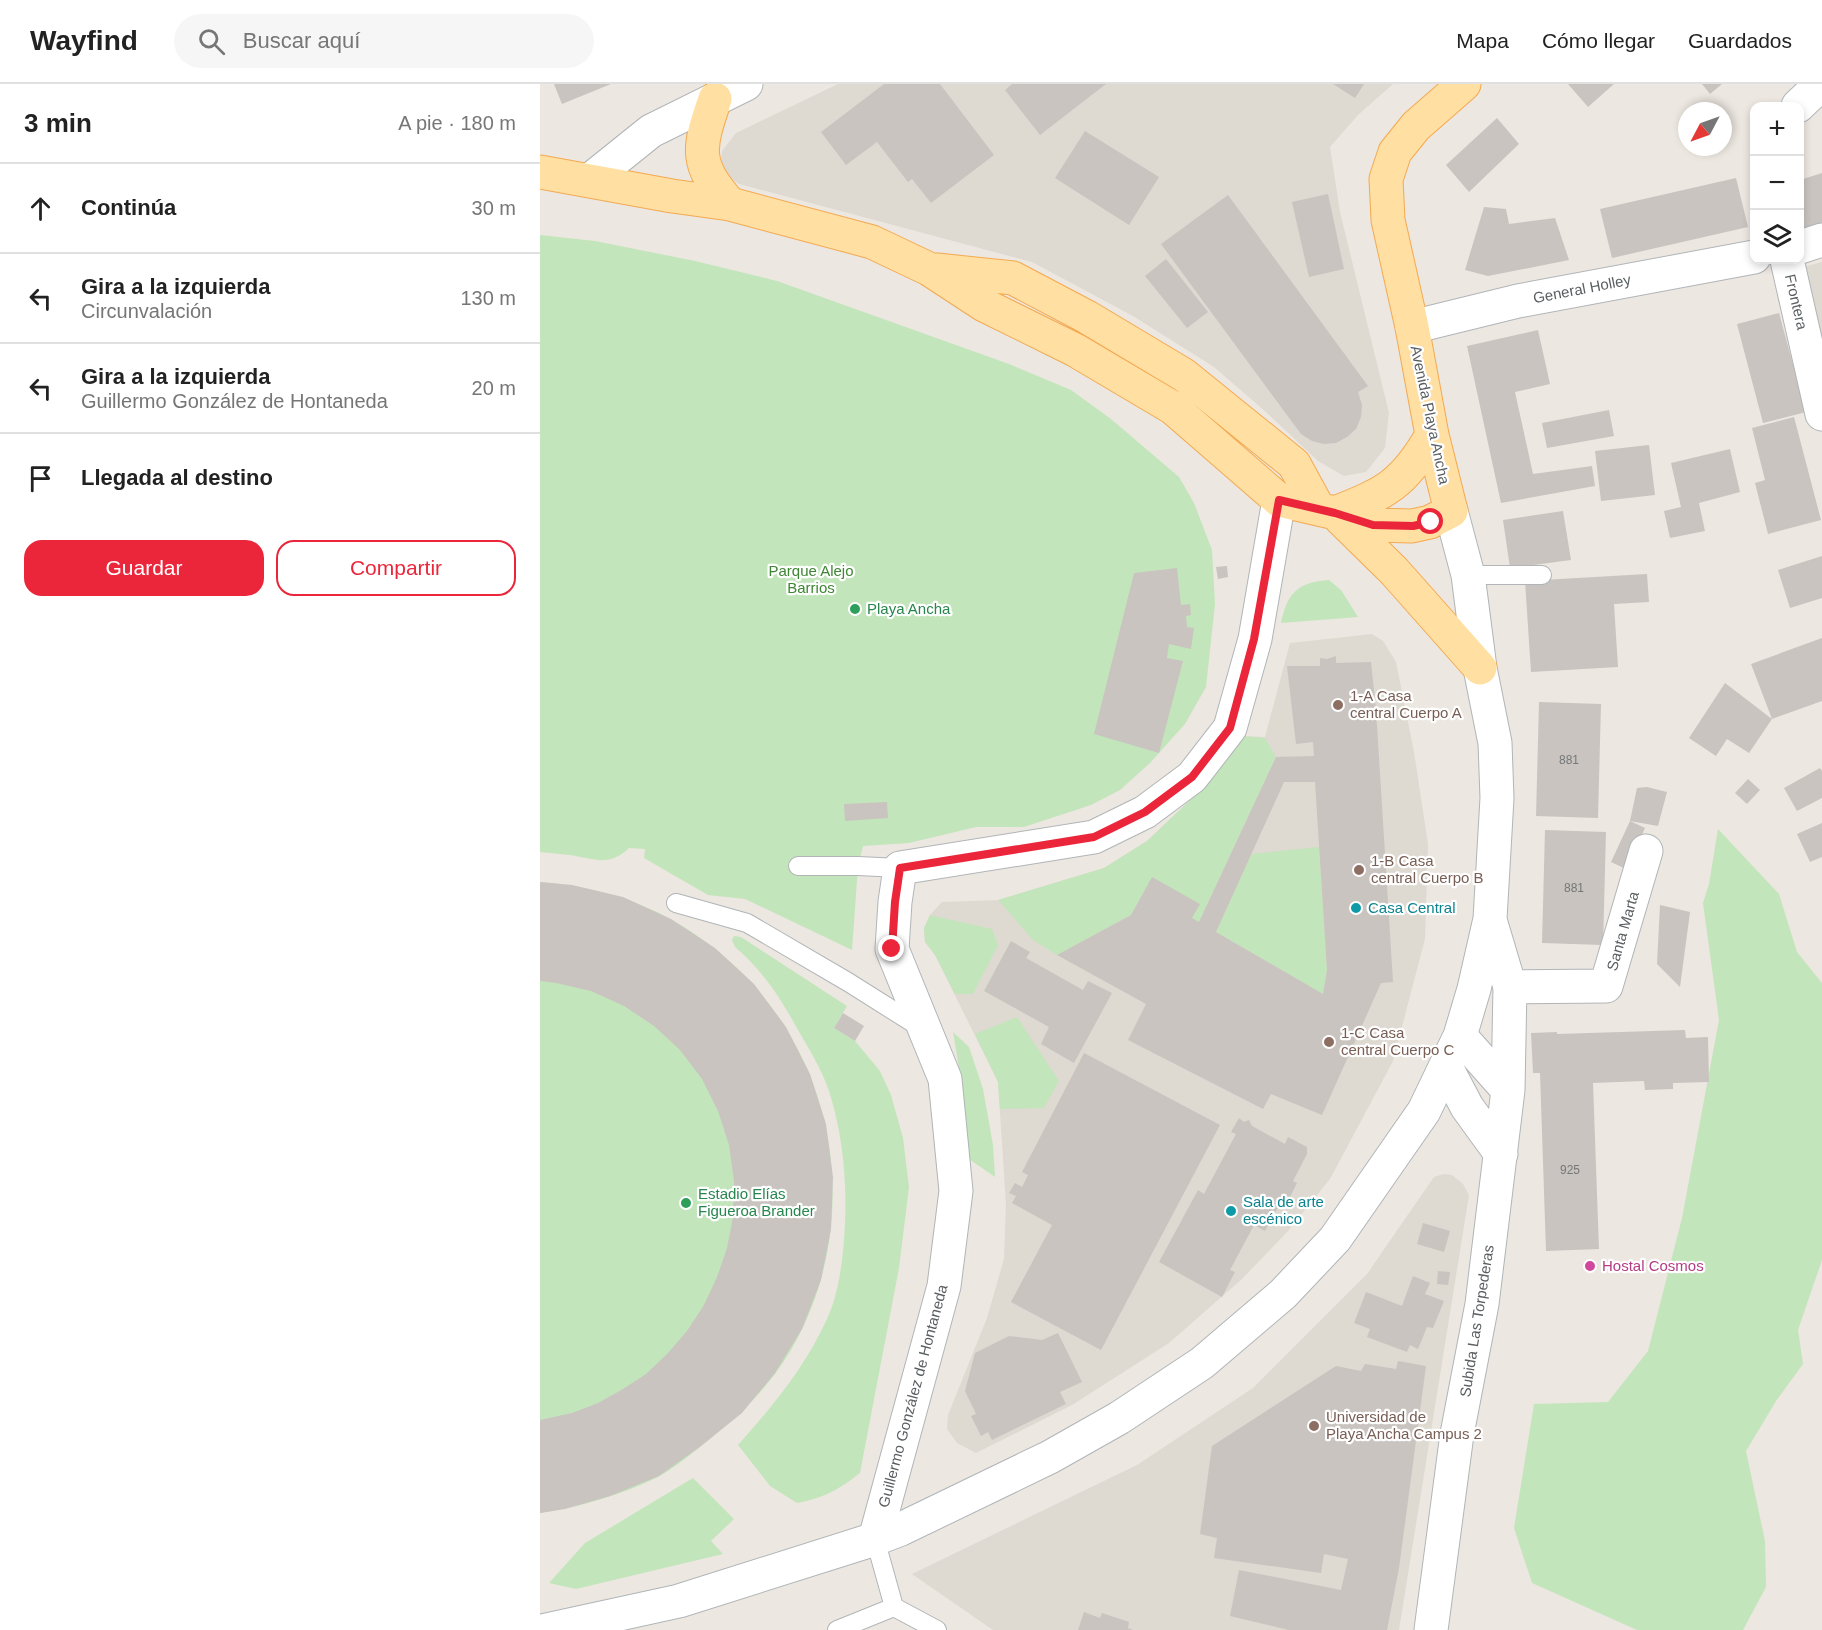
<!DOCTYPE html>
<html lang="es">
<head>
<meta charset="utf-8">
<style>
	body { margin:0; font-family:Arial,sans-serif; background:#f6f6f6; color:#222 }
	.controls { position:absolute; right:18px; top:18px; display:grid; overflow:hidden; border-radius:12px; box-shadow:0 3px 9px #0003 }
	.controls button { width:54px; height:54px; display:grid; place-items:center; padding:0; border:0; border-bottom:2px solid #e0e0e0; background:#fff; color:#222; font:30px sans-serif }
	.compass { position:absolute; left:1138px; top:18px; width:54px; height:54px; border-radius:50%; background:#fff; box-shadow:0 3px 9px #0003; rotate:229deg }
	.stop { position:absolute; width:18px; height:18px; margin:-14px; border:4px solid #ec263a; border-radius:50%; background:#fff }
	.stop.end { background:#ec263a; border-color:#fff; box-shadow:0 2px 6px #0008 }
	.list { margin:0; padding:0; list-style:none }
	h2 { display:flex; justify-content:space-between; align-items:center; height:78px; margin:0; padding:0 24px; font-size:26px }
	h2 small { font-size:20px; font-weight:400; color:#767676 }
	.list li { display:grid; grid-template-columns:39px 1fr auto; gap:18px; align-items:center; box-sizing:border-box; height:90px; padding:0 24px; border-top:2px solid #e0e0e0 }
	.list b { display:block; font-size:22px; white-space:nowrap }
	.list p { margin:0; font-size:20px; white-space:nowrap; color:#767676 }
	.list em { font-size:20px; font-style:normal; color:#767676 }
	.actions { display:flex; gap:12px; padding:18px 24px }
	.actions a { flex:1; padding:14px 0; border:2px solid #ec263a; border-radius:18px; text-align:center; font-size:21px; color:#ec263a }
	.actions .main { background:#ec263a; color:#fff }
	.icon { flex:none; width:33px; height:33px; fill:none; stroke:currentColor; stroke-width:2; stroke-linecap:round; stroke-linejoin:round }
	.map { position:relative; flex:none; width:1282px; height:1546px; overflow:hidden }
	header { display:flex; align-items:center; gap:36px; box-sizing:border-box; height:84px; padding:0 30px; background:#fff; border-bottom:2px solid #e0e0e0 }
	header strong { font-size:28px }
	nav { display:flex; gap:33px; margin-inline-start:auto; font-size:21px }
	.search { width:420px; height:54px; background:#f6f6f6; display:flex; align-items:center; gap:15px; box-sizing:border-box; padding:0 21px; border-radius:33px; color:#767676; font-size:22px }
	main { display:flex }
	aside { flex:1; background:#fff }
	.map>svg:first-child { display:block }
	.education { fill:#ded9d1 }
	.green { fill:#c3e5bb }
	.building { fill:#c9c4bf; fill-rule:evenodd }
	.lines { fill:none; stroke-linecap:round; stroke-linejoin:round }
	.lane-casing { stroke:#b1b5b8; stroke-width:20 }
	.street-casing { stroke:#b1b5b8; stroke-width:35 }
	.secondary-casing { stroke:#b0b5b8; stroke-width:35 }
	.primary-casing { stroke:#f4a951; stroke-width:35 }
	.lane { stroke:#fff; stroke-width:18 }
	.street { stroke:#fff; stroke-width:33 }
	.secondary { stroke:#fff; stroke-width:33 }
	.primary { stroke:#ffdfa2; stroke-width:33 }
	.route { stroke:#ec263a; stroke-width:8 }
	.leisure-dot { fill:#2e9e5b; stroke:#fff; stroke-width:2 }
	.education-dot { fill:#8d6e63; stroke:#fff; stroke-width:2 }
	.culture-dot { fill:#0f9aa8; stroke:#fff; stroke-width:2 }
	.hotel-dot { fill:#d1479c; stroke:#fff; stroke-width:2 }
	.labels { text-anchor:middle; stroke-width:4.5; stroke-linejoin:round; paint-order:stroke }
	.number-label { font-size:12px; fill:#757878 }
	.street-label { font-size:15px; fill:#595e61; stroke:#fff }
	.park-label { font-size:15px; fill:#3e8633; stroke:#fff }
	.leisure-label { font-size:15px; fill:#27864d; stroke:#fff; text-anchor:start }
	.education-label { font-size:15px; fill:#785e54; stroke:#fff; text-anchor:start }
	.culture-label { font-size:15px; fill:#0d838f; stroke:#fff; text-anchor:start }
	.hotel-label { font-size:15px; fill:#b23c85; stroke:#fff; text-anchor:start }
</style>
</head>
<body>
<header>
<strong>Wayfind</strong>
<div class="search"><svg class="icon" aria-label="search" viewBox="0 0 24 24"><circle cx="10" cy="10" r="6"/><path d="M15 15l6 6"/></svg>Buscar aquí</div>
<nav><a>Mapa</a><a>Cómo llegar</a><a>Guardados</a></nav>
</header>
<main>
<aside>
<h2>3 min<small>A pie · 180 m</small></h2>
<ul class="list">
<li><svg class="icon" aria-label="ahead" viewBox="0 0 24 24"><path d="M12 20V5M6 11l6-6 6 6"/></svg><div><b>Continúa</b></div><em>30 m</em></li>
<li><svg class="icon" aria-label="left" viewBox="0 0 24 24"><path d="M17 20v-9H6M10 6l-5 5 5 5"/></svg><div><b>Gira a la izquierda</b><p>Circunvalación</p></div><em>130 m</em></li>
<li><svg class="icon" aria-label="left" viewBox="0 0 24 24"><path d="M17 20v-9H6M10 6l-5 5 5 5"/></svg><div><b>Gira a la izquierda</b><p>Guillermo González de Hontaneda</p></div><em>20 m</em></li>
<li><svg class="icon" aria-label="arrive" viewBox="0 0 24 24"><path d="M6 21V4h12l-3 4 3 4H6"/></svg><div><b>Llegada al destino</b></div></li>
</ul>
<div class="actions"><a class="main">Guardar</a><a>Compartir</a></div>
</aside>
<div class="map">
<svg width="1282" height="1546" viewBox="0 0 1282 1546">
	<rect width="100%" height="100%" fill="#ece7e0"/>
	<path class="education" d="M298 0H853L818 31 790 63 800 128 849 329 845 364 826 388 804 392 778 377 726 328 674 283 593 232 492 178 199 100 180 87 182 67 196 49Z
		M1282 178V265L1264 183Z
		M832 550 843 557 856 578 874 668 888 760 885 855 853 977 790 1095 748 1147 702 1195 629 1259 532 1321 436 1369 417 1359 407 1345 408 1331 447 1234 464 1175 466 1121 458 998 395 871 385 858 384 844 390 831 402 818 459 816 564 784 607 757 665 702 702 652 725 653 750 559Z
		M904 1090 912 1091 923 1100 929 1111 859 1546H453L372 1490 597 1381 713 1304 827 1190 894 1093Z"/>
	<path class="green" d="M0 151 55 157 155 177 237 197 469 280 531 306 571 335 639 393 654 419 672 466 675 520 666 603 645 640 610 679 580 706 551 721 484 743H436L369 759 323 762 318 782 312 866 205 815 168 811 104 774 105 765 89 764C69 783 55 775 30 771 20 770 10 769 0 768Z
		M789 496 801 506 818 533 741 539C747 510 757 498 789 496Z
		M702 652 725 654 736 673 659 838 652 834 659 820 612 794 591 831 517 871 493 856 458 816 564 784 607 757 665 702Z
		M1178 745 1239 810 1257 868 1282 899V1176L1258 1246 1263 1280 1236 1317 1206 1367 1225 1457 1226 1503 1203 1546H1097L992 1499 974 1444 994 1320 1068 1318 1108 1267 1142 1134 1179 936 1163 819 1169 800Z
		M779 763 787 886 783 910 676 848 711 770Z
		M0 798C77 804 139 830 196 883 234 919 262 964 278 1014 307 1106 293 1212 235 1290 217 1314 195 1334 171 1354 155 1367 136 1383 118 1393 81 1411 40 1423 0 1429Z
		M390 831 452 845 458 861 433 910H415L395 871 385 858 384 844Z
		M194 852 201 853 307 922 294 944 315 957 340 987 351 1011 363 1054 369 1103 359 1184 320 1389C298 1406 284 1414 257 1419L230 1402 198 1361C233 1322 265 1283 287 1235 298 1211 302 1182 304 1155 308 1106 304 1054 289 1007 282 986 269 965 258 946 240 913 224 888 195 863L192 856Z
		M477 933 519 997 504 1024 460 1025 458 998 435 950Z
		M413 948 429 963 443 1005 453 1061 455 1093 429 1075 423 1008Z
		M153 1394 194 1435 171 1457 183 1470 36 1505 9 1499 45 1459Z"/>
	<path class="building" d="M14 0H71L22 20Z
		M344 0H400L454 71 391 119 372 95 368 98 337 58 306 81 281 48Z
		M472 0H566L500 51 465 6Z
		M793 0H824L815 14Z
		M1028 0H1074L1048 23Z
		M1162 0H1182L1170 10Z
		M957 34 979 60 929 108 906 81Z
		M545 47 619 93 589 141 515 94Z
		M1282 89V140L1260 147V96Z
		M1196 94 1208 143 1072 174 1060 125Z
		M788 110 804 185 769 193 752 118Z
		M688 111 828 302 818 308 822 321 821 333 816 345 807 353 796 359 784 360 772 357 761 350 621 160Z
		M944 123 966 125 969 140 1015 134 1029 176 948 192 925 186Z
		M626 175 668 228 647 244 605 192Z
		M1239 229 1266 328 1223 339 1197 240Z
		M998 246 1010 300 975 308 993 390 1052 382 1055 402 961 419 927 262Z
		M1069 326 1074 352 1007 364 1002 339Z
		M1254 333 1281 436 1228 450 1215 399 1225 396 1212 344Z
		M1109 361 1115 411 1061 417 1055 367Z
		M1190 365 1200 408 1159 419 1165 447 1130 454 1124 427 1141 423 1131 379Z
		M1023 427 1031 476 970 484 963 436Z
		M1282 472V514L1250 524 1238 486Z
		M687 482 688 493 678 495 676 483Z
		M637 484 641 521 650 520 651 531 646 532 647 543 654 544 651 565 629 560 627 574 643 577 619 669 554 650 594 489Z
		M1107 490 1109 518 1074 520 1078 583 991 588 985 497Z
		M1282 554V617L1232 635 1209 669 1187 655 1176 672 1149 654 1185 599 1232 635 1211 580Z
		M796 572V579L831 578 836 626 853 898 841 899 782 1031 731 1010 723 1025 588 956 606 920 517 871 591 831 612 793 660 820 652 834 659 838 736 673 774 672 773 658 756 660 747 582H780V574L787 575ZM744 698H775L787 886 783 910 676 848Z
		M999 618 1061 620 1058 734 996 732Z
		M1280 684 1282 687V714L1257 727 1244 704Z
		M1208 695 1220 706 1207 720 1195 709Z
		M1107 703 1127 708 1118 742 1090 737 1105 744 1086 785 1071 778 1090 737 1097 704Z
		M347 718 348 734 305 737 304 720Z
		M1282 739V773L1270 778 1257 750Z
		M1005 746 1066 748 1063 861 1002 859Z
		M0 798 32 801 83 813 131 835 175 864 214 900 246 943 270 990 286 1040 293 1093 291 1145 281 1196 262 1245 235 1289 202 1329 161 1362 119 1392 70 1412 25 1425 0 1429V1336L32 1329 58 1319 83 1305 106 1290 127 1270 147 1247 164 1221 177 1193 187 1164 193 1133 194 1097 189 1061 178 1027 162 995 140 966 114 942 84 922 51 907 16 899 0 897Z
		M1120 821 1150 828 1140 903 1117 880Z
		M471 857 490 868 486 874 543 906 548 897 572 909 534 979 501 960 509 943 444 907Z
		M303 929 324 942 315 957 294 944Z
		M1145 946 1146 954 1168 953 1169 998 1133 999V1005L1105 1006 1104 997 1053 999 1059 1165 1006 1167 1000 989H993L991 949 1017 948V950Z
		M544 969 680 1041 561 1266 471 1218 512 1141 472 1119 476 1112 469 1109 475 1099 482 1103 488 1091 482 1088Z
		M699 1034 704 1038 709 1036 712 1042 745 1060 748 1053 767 1063V1070L753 1097 757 1099 750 1113 745 1111 725 1147 714 1141 690 1186 695 1188 682 1213 619 1178 658 1106 664 1110 696 1050 691 1048Z
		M883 1139 910 1147 904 1168 877 1160Z
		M898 1187 910 1188 908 1201 897 1200Z
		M873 1192 890 1199 885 1210 904 1217 893 1244 887 1243 878 1265 870 1261 867 1268 827 1253 830 1245 814 1239 826 1208 862 1222Z
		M518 1249 542 1298 520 1308 526 1320 452 1356 448 1348 441 1352 431 1332 436 1330 425 1307 435 1269 469 1252 502 1256Z
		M858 1277 886 1282 859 1484 847 1546H749L690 1532 699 1486 801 1506 808 1475 784 1470 781 1489 674 1474 677 1454 660 1450 672 1362 796 1282 821 1287 825 1280 856 1285Z
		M544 1528 560 1534 562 1529 589 1538 588 1544 593 1546H538Z"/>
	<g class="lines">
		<g class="lane-casing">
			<path id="lane" d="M928 491H1002
				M258 782H318L360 784
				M136 819 207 839 308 898 381 944
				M335 1455 354 1523
				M297 1546 354 1523 397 1546"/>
		</g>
		<g class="street-casing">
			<path id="street" d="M1258 22 1281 0
				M50 96 111 47 206 0
				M1260 163 1282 156
				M1247 176 1282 330
				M872 243 978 217 1214 173
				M970 903 1066 902 1106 767
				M335 1455 404 1202 416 1107 405 995 352 865 355 818 360 784 554 753 605 728 652 693 690 644 715 555 739 416"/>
		</g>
		<g class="secondary-casing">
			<path id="secondary" d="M920 952 968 1006
				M906 983 927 1023 961 1070
				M6 1546 139 1517 335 1455 361 1445 510 1373 579 1334 662 1279 743 1210 795 1155 884 1027 920 952 934 905 950 835 957 714 955 659 940 584 928 491 911 427
				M891 1546 917 1350 942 1220 968 1006 970 903 950 836"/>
		</g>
		<g class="primary-casing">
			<path id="primary" d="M175 15C158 65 154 79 190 120
				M0 88 132 112 190 120 332 158 389 185 444 221 535 266 633 324 739 416 795 429 833 441 872 442 890 438 911 427 892 351 872 243 848 136 846 95 855 68 876 42 924 0
				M397 186 473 194 547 233 644 291 754 380 778 424
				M795 429C846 409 864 400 892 351
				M800 434 854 487 940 584"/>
		</g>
		<use href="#lane" class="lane"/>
		<use href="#street" class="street"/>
		<use href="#secondary" class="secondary"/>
		<use href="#primary" class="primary"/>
	</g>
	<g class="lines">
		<path class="route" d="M352 865 355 818 360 784 554 753 605 728 652 693 690 644 714 555 739 416 795 429 833 441 873 442 891 438"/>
	</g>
	<g class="leisure-dot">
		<circle cx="315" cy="525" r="6"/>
		<circle cx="146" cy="1119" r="6"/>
	</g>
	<g class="education-dot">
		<circle cx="798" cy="621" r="6"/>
		<circle cx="819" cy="786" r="6"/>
		<circle cx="789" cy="958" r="6"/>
		<circle cx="774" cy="1342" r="6"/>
	</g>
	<g class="culture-dot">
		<circle cx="816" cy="824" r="6"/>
		<circle cx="691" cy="1127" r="6"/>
	</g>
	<circle class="hotel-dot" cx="1050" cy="1182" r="6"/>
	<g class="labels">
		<g class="number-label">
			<text x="1029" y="680">881</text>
			<text x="1034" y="808">881</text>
			<text x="1030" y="1090">925</text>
		</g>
		<g class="street-label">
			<text transform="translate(1042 205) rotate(-11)" y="5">General Holley</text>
			<text transform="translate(1256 218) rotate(77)" y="5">Frontera</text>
			<text transform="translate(890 331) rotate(78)" y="5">Avenida Playa Ancha</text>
			<text transform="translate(1083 847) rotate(-74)" y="5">Santa Marta</text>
			<text transform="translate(937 1237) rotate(-81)" y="5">Subida Las Torpederas</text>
			<text transform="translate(373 1312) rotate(-75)" y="5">Guillermo González de Hontaneda</text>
		</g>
		<g class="park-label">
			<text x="271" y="492">Parque Alejo<tspan x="271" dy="17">Barrios</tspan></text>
		</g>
		<g class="leisure-label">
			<text x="327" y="530">Playa Ancha</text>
			<text x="158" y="1115">Estadio Elías<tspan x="158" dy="17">Figueroa Brander</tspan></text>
		</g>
		<g class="education-label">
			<text x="810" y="617">1-A Casa<tspan x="810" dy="17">central Cuerpo A</tspan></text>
			<text x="831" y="782">1-B Casa<tspan x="831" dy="17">central Cuerpo B</tspan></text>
			<text x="801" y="954">1-C Casa<tspan x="801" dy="17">central Cuerpo C</tspan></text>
			<text x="786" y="1338">Universidad de<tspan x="786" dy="17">Playa Ancha Campus 2</tspan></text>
		</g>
		<g class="culture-label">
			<text x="828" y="829">Casa Central</text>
			<text x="703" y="1123">Sala de arte<tspan x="703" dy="17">escénico</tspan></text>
		</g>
		<g class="hotel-label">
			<text x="1062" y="1187">Hostal Cosmos</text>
		</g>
	</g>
</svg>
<div class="controls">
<button>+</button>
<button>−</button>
<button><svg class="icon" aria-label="layers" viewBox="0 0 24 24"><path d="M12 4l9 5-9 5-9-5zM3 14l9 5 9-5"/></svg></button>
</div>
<svg class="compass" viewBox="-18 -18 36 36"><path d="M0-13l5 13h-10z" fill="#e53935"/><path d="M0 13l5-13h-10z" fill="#767676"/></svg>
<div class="stop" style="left:891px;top:438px"></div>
<div class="stop end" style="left:352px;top:865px"></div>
</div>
</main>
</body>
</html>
